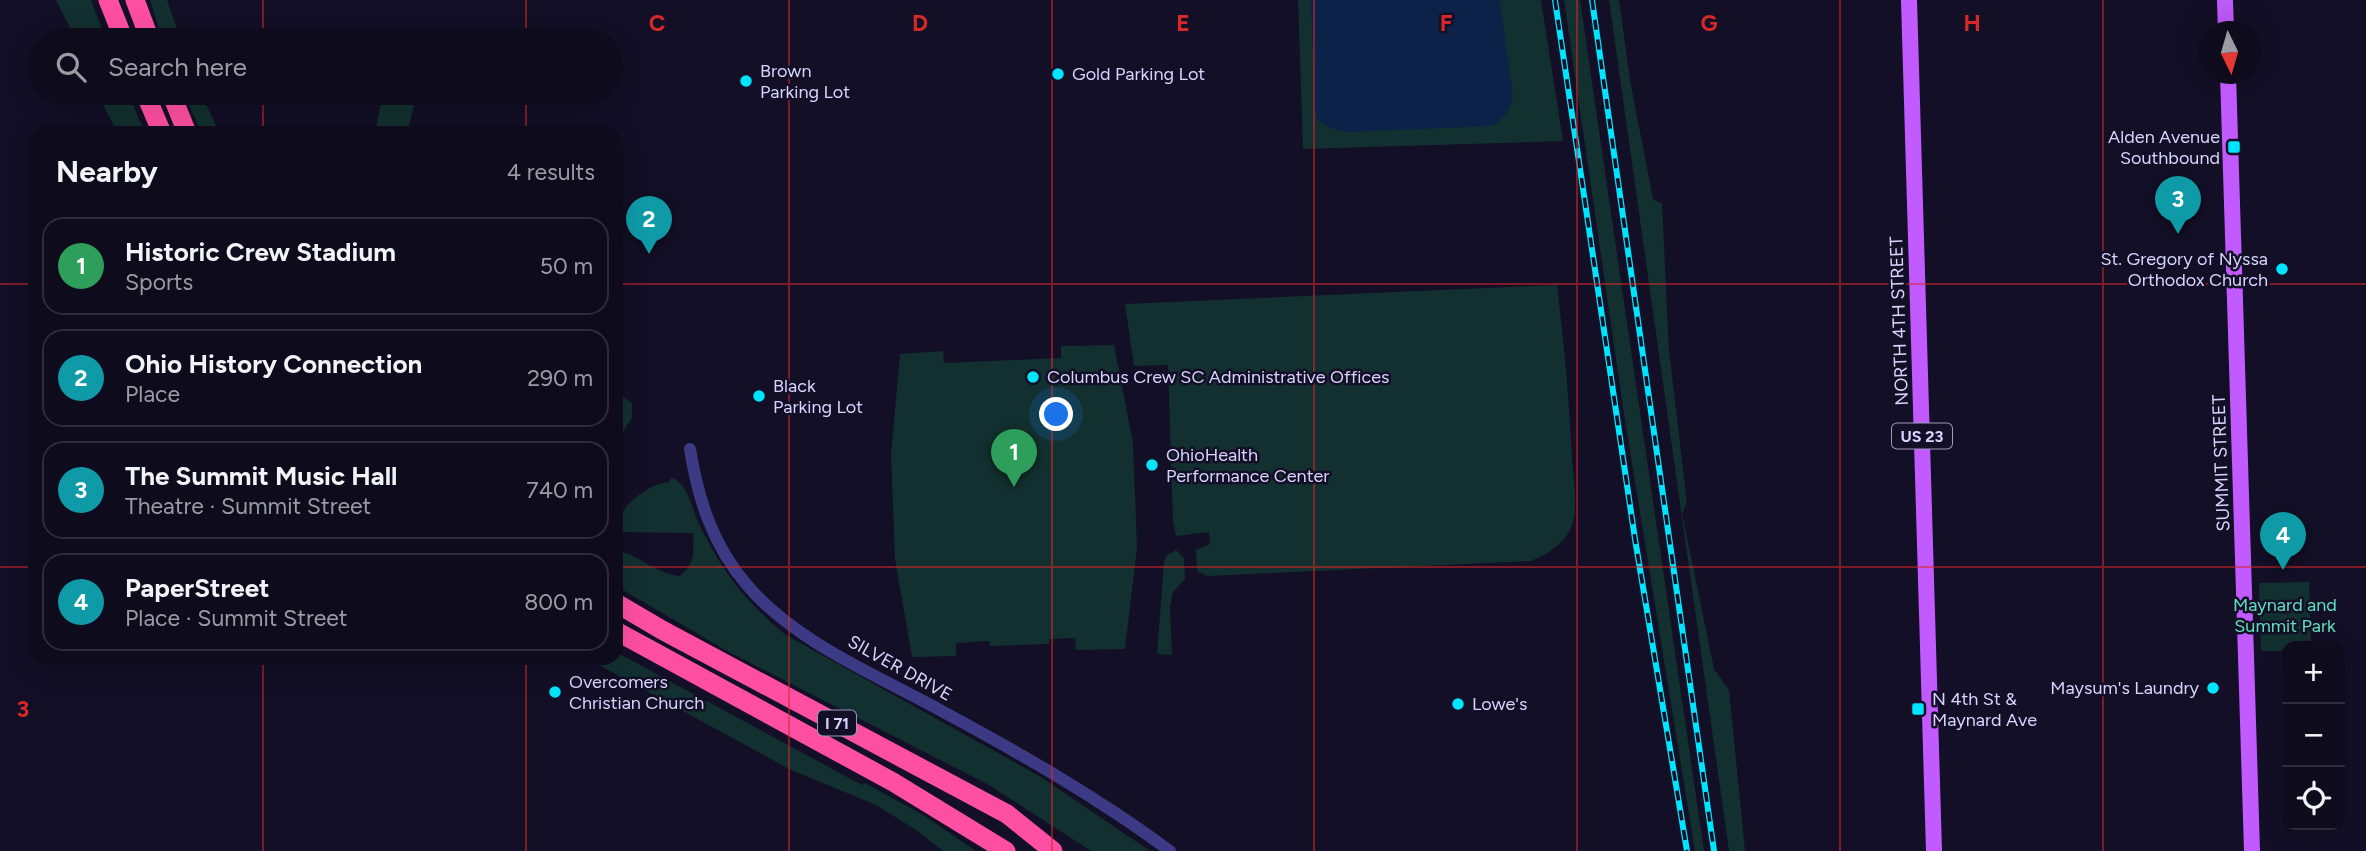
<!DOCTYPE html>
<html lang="en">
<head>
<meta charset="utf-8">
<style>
	body { margin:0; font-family:Figtree,sans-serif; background:#1c1929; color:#f1f3f6 }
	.controls { position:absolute; right:21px; bottom:21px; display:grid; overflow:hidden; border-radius:14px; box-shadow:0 7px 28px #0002 }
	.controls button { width:63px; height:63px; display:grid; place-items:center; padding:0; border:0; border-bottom:2px solid #2e2b3b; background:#0e0b1c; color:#f1f3f6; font:35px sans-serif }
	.compass { position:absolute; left:2198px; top:21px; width:63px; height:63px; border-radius:50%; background:#0e0b1c; box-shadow:0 7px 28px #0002; rotate:175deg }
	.you { position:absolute; left:1057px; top:415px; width:24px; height:24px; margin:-18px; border:5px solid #fff; border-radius:50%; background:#1a73e8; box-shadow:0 0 0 10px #1a73e833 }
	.badge { display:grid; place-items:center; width:46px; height:46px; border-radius:50%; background:#00e5ff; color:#fff; font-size:23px; font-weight:700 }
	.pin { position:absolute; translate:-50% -58px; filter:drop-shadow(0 2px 4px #0008) }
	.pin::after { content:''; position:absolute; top:37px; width:24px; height:21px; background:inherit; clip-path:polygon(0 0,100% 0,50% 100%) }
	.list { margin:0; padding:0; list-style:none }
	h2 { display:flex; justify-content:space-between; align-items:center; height:91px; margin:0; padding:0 28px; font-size:30px }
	h2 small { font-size:23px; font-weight:400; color:#9b9ba3 }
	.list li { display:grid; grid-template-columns:46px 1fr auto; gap:21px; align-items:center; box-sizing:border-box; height:98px; margin:0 14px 14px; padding:0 14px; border:2px solid #2e2b3b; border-radius:21px }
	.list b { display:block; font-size:26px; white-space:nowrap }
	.list p { margin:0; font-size:23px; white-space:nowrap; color:#9b9ba3 }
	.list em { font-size:23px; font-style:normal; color:#9b9ba3 }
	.icon { flex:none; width:38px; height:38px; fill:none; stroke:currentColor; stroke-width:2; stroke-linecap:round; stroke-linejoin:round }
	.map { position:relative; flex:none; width:2366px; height:851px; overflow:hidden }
	.search { position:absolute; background:#0e0b1c; box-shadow:0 7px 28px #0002; left:28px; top:28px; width:595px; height:77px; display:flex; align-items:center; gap:18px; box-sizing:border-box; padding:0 24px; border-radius:38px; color:#9b9ba3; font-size:26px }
	.panel { position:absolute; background:#0e0b1c; box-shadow:0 7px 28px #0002; left:28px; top:126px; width:595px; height:539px; border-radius:21px }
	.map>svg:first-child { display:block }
	.green { fill:#12302f }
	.water { fill:#0c2248 }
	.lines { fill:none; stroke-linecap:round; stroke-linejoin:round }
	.minor { stroke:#3d3a85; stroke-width:12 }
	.major { stroke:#c25bff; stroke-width:16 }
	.highway { stroke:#ff4fa3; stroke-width:19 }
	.rail-casing { stroke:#00e5ff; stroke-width:6 }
	.rail { stroke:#130f26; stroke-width:3.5; stroke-dasharray:10; stroke-linecap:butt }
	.grid { fill:none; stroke:#d62828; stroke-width:2; stroke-opacity:0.55 }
	.poi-dot { fill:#00e5ff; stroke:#130f26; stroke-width:2.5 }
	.labels { text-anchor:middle; stroke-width:5; stroke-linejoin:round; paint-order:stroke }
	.shield { fill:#130f26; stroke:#9e99be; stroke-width:2 }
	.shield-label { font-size:16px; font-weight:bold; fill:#d9d4ff }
	.poi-label { font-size:18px; fill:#d9d4ff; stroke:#130f26; text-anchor:start }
	.street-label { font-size:18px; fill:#d9d4ff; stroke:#130f26 }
	.park-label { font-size:18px; fill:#5fe0c0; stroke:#130f26 }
	.grid-label { font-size:23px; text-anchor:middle; font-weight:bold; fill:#d62828; stroke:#130f26; stroke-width:5; stroke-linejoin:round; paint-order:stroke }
</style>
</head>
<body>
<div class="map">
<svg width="2366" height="851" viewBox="0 0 2366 851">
	<rect width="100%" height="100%" fill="#130f26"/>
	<path class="green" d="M56 0H91L106 40H76Z
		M150 0H167L181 40H163Z
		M1298 0H1541L1563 141 1303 149Z
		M1564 0H1580L1704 851H1695L1624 414Z
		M1609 0H1619L1630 80 1653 199 1662 204 1669 350 1687 503 1682 513 1714 669 1729 690 1745 851H1729Z
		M100 93H128L145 133H118L105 109Z
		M183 93H200L220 133H202Z
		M383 93H417L407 133H375Z
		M1557 285C1564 342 1569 399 1572 457 1573 477 1578 502 1573 522 1568 541 1549 554 1531 561L1207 576 1197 571 1196 550 1210 544 1209 532 1176 536 1173 521 1168 365 1134 366 1125 304Z
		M1114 345 1133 443 1136 520 1137 548 1125 649 1076 650 1075 638 1049 639V644L990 646 989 641 956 643V656L912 657 895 559 891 454 900 354 943 351 944 363 1061 358V346Z
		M616 393 632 403V418L616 442Z
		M671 477C690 485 691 509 700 526 724 574 745 601 786 635L1041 777 1150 851H1091L989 785 727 651 616 586V550C640 555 656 574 680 576 695 565 694 551 693 533L616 532C616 508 647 484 669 482Z
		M1176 550 1184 558 1185 579 1173 592 1170 607 1172 655 1157 654 1164 562 1167 555Z
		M2309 582 2311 646H2287V651H2261L2259 583Z
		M616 652 862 785 865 783 923 815 976 851H943L916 830 876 805 789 769 586 658H616Z"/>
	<path class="water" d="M1311 0H1500L1513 96C1510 110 1504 119 1492 126L1350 132C1337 131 1329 127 1318 121L1315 111Z"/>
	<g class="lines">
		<path class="minor" d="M690 449C698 499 713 546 747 585 794 641 874 674 938 709 1018 752 1097 797 1170 851"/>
		<path class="major" d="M1909 0 1934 851
			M2225 0 2226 32
			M2228 74 2252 851"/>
		<path class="highway" d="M108 0 124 40
			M135 0 150 40
			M145 93 162 133
			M171 93 187 133
			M616 603 662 630 1007 814 1053 851
			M616 631 893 782 1006 851"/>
		<g class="rail-casing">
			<path id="rail" d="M1555 0 1635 539 1687 851
				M1592 0 1714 851"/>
		</g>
		<use href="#rail" class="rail"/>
	</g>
	<path class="grid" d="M263 0V40M526 0V40M789 0V851M1052 0V851M1314 0V851M1577 0V851M1840 0V851M2103 0V851M263 93V133M526 93V133M0 284H35M616 284H2366M0 567H35M616 567H2366M263 658V851M526 658V851"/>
	<g class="poi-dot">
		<circle cx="1058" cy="74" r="7"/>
		<circle cx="746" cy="81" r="7"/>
		<rect x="2227" y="140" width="14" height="14" rx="3.5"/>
		<circle cx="2282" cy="269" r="7"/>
		<circle cx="1033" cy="377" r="7"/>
		<circle cx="759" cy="396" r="7"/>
		<circle cx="1152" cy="465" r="7"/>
		<circle cx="2213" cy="688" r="7"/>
		<circle cx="555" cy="692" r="7"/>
		<circle cx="1458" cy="704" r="7"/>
		<rect x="1911" y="702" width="14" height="14" rx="3.5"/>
	</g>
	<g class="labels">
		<g class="shield">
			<rect x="1892" y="423.5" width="60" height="25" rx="5"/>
			<rect x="818" y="710.5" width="38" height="25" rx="5"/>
		</g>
		<g class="shield-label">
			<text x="1922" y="442">US 23</text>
			<text x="837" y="729">I 71</text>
		</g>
		<g class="poi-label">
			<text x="760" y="77">Brown<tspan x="760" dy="21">Parking Lot</tspan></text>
			<text x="1072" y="80">Gold Parking Lot</text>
			<text x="2220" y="143" text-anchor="end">Alden Avenue<tspan x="2220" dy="21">Southbound</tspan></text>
			<text x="2268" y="265" text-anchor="end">St. Gregory of Nyssa<tspan x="2268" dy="21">Orthodox Church</tspan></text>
			<text x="1047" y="383">Columbus Crew SC Administrative Offices</text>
			<text x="773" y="392">Black<tspan x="773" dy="21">Parking Lot</tspan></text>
			<text x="1166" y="461">OhioHealth<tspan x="1166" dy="21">Performance Center</tspan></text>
			<text x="569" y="688">Overcomers<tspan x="569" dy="21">Christian Church</tspan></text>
			<text x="2199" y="694" text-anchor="end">Maysum's Laundry</text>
			<text x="1932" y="705">N 4th St &amp;<tspan x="1932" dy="21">Maynard Ave</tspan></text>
			<text x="1472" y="710">Lowe's</text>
		</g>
		<g class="street-label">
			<text transform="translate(1899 321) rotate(-92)" y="6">NORTH 4TH STREET</text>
			<text transform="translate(2221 463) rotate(-92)" y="6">SUMMIT STREET</text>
			<text transform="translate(900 668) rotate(29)" y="6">SILVER DRIVE</text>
		</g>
		<g class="park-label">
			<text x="2285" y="611">Maynard and<tspan x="2285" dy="21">Summit Park</tspan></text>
		</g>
	</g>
	<g class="grid-label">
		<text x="657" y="31">C</text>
		<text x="920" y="31">D</text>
		<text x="1183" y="31">E</text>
		<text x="1446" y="31">F</text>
		<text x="1709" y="31">G</text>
		<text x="1972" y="31">H</text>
		<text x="23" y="717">3</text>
	</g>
</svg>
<div class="controls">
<button>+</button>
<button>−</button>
<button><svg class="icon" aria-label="locate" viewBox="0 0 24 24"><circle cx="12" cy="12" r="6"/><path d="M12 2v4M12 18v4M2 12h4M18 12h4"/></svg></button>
</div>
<svg class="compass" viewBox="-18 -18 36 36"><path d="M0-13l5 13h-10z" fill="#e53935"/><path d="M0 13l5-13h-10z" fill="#9b9ba3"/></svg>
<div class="you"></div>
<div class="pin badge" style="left:1014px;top:487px;background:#2e9e5b">1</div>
<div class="pin badge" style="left:649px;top:254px;background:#0f9aa8">2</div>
<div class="pin badge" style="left:2178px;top:234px;background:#0f9aa8">3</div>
<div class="pin badge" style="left:2283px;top:570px;background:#0f9aa8">4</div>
<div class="search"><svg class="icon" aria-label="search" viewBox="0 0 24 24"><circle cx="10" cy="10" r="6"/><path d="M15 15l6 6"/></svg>Search here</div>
<section class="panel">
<h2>Nearby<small>4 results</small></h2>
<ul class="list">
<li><span class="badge" style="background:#2e9e5b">1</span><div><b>Historic Crew Stadium</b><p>Sports</p></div><em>50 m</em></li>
<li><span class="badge" style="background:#0f9aa8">2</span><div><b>Ohio History Connection</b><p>Place</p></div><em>290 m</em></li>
<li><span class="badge" style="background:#0f9aa8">3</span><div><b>The Summit Music Hall</b><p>Theatre · Summit Street</p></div><em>740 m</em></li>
<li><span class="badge" style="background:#0f9aa8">4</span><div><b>PaperStreet</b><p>Place · Summit Street</p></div><em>800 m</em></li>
</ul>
</section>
</div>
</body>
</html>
